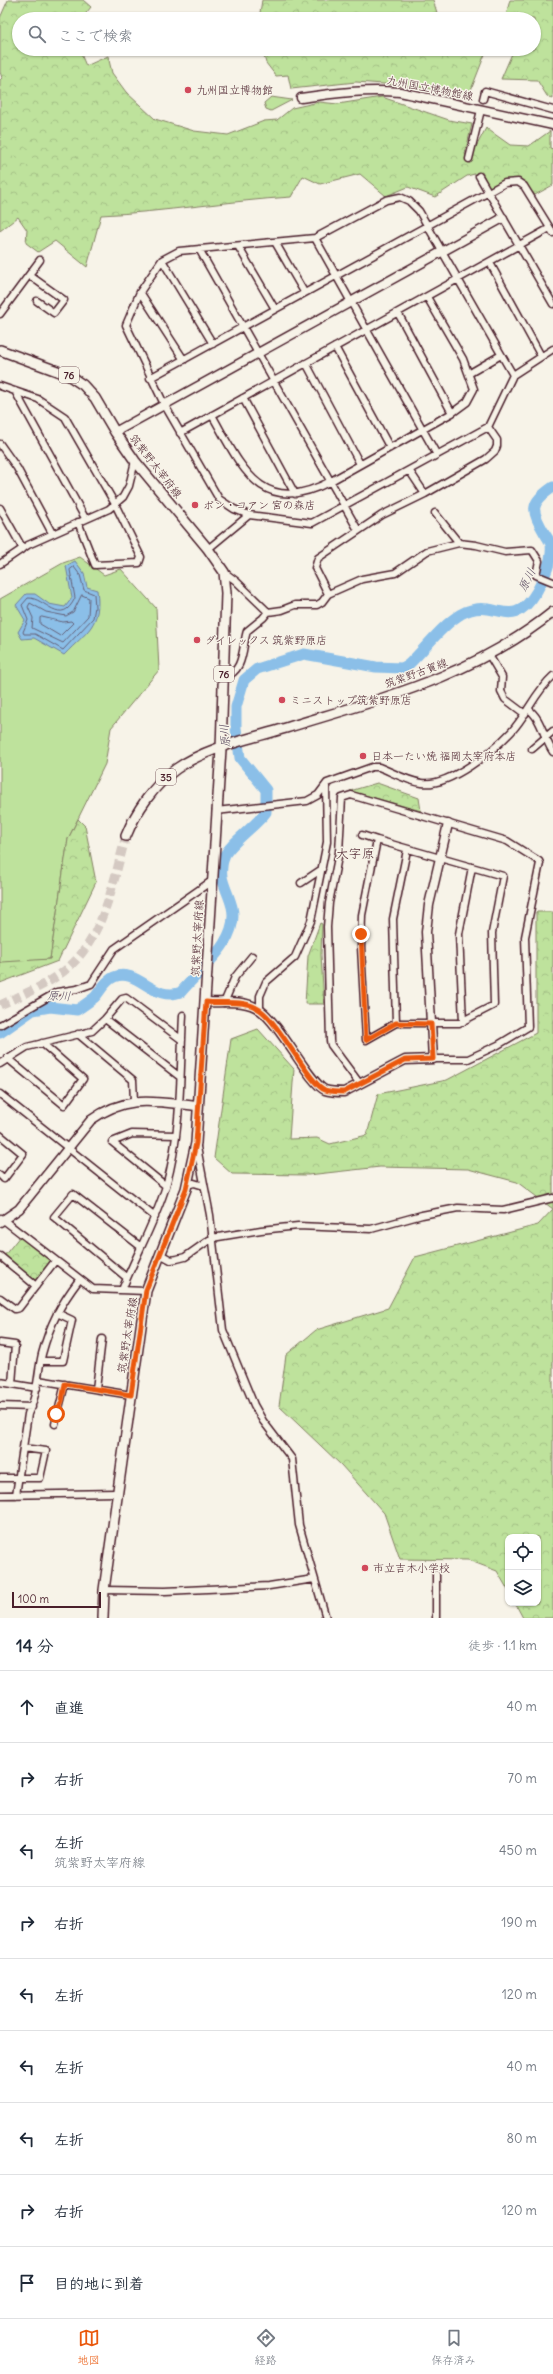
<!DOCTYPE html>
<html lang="ja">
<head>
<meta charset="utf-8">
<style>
	body { margin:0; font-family:Delius,"Klee One",sans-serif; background:#f6f6f7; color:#1f2937 }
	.controls { position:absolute; right:12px; bottom:12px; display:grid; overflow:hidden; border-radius:8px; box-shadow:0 1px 3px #0004 }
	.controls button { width:36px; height:36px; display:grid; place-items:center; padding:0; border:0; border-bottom:1px solid #e0e1e3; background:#fff; color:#1f2937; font:20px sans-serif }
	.scale { position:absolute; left:12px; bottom:10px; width:89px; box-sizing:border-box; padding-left:4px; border:2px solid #4a1f2b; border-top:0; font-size:11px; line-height:14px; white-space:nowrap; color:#4a1f2b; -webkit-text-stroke:3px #f7f3e8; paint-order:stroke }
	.stop { position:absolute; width:12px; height:12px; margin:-9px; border:3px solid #ea580c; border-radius:50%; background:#fff }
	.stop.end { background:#ea580c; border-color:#fff; box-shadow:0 1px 4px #0008 }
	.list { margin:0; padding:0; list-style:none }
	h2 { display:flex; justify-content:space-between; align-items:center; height:52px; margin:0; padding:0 16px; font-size:17px }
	h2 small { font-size:13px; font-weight:400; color:#747a83 }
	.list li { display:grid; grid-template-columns:26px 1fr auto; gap:12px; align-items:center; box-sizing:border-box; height:72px; padding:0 16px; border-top:1px solid #e0e1e3 }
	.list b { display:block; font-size:15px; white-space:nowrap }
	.list p { margin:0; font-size:13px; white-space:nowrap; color:#747a83 }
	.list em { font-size:13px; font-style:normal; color:#747a83 }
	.icon { flex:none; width:22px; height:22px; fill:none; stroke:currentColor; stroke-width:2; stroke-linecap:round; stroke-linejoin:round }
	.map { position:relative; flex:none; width:553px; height:1618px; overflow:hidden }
	.search { position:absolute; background:#fff; box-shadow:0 1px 3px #0004; left:12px; right:12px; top:12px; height:44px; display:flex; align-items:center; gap:10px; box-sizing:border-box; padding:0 14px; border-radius:22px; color:#747a83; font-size:15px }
	.sheet { height:700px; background:#fff }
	nav { display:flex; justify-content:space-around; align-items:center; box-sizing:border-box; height:56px; border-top:1px solid #e0e1e3; background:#fff; font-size:11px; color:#747a83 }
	nav a { display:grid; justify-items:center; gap:2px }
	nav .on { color:#ea580c }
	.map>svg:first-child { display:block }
	.grass { fill:#bee29c; stroke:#848064 }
	.forest { fill:url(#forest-crowns); stroke:#848064 }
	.water { fill:#8bbfe8; stroke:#717f9c }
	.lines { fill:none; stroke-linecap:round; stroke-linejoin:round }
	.shore { stroke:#645f77; stroke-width:1 }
	.river { stroke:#8bbfe8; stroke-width:11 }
	.primary-tunnel { stroke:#d4c9c2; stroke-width:9; stroke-dasharray:9 4.5; stroke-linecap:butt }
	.street-casing { stroke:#4a1f2b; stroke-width:9 }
	.secondary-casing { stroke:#4a1f2b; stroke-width:11 }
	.primary-casing { stroke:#4a1f2b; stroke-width:12 }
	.street { stroke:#f7f3e8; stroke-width:6 }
	.secondary { stroke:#f7f3e8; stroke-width:8 }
	.primary { stroke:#f7f3e8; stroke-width:9 }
	.route { stroke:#ea580c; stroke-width:5 }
	.poi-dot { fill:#d1495b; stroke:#f7f3e8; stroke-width:1.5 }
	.labels { text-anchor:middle; stroke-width:3; stroke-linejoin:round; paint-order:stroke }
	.shield { fill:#f7f3e8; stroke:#7e5f64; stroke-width:1 }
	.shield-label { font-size:10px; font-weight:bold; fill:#4a1f2b }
	.street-label { font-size:11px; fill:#4a1f2b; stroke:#f7f3e8 }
	.poi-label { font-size:11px; fill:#4a1f2b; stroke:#f7f3e8; text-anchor:start }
	.water-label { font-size:12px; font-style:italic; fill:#5e4f64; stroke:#f7f3e8 }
	.quarter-label { font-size:13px; fill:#4a1f2b; stroke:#f7f3e8 }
</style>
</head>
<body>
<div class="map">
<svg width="553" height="1618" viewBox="0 0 553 1618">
	<defs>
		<pattern id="forest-crowns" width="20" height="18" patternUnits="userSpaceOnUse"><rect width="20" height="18" fill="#bee29c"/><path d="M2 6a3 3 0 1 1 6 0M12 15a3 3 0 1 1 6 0" fill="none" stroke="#a5c187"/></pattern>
	</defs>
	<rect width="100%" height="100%" fill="#f7f3e8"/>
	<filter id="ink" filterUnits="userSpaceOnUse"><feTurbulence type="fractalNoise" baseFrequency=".025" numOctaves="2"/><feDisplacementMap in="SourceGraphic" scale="8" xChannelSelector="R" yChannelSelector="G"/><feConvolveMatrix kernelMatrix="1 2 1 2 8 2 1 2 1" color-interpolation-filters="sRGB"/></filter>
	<g filter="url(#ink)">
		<path class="grass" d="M271 97 292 100 271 111 266 109 264 103Z
			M80 557 104 575 121 569 156 608 159 670 111 728 105 764 68 839 50 959 0 964V599L63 563Z"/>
		<path class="forest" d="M8 0H83L91 7 83 17 76 19H19V49H79L86 66 108 56 112 73 126 92 155 119 194 131 228 135 264 121 277 120 292 108 319 102 338 104 382 97 449 120 472 124 465 154 469 160 486 128 510 145 529 146 550 131V148L553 149V185L535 195 520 178 489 188 482 172 467 176 435 197 408 187 386 196 360 174 320 184 303 176 291 197C227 201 165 212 101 215L87 267 55 241 38 252 26 243 27 230 18 217 0 231V80L2 78 0 72V18Z
			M262 0H433L439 19H259Z
			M510 0H553V99L547 96 537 80 501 79 514 49H534V19H505Z
			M262 49H487L469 95 411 86 356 82 291 89 288 75 276 76 266 63Z
			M377 783 419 798 421 811 350 791Z
			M78 819 85 826 96 882 58 961 0 983V964L2 962 50 959 68 839Z
			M536 912H553V1618H523L515 1603H538V1537H508V1590L497 1571 468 1560 400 1559 384 1513 341 1465 279 1406 286 1355 316 1330 388 1308 415 1257 538 1225 553 1209 517 1182 468 1169 380 1167 308 1175 232 1174 214 1158 231 1039 258 1029 294 1069 289 1139 317 1138 330 1144 367 1135 378 1094 447 1080 536 1033Z
			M320 923 322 924 321 955 324 1004H305L308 956Z
			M20 1236 50 1260V1264L38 1280H33L4 1256Z"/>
		<path class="water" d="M75 561 84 573 87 587 97 590C102 626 87 631 64 655L34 638 22 639 18 632 25 620 16 605 26 594H35L49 604 65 607 72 598 66 566Z"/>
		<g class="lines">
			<path class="shore" d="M74 567 80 575 84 590 94 594 95 607 93 618 63 650 35 634H24L23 632 28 620 22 605 28 598C45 597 61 628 75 598L70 570Z
				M82 595 89 598 88 616 63 643 32 628 33 618 28 607 30 603 46 612 66 616 73 612Z
				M42 617 63 622 71 621 73 623 60 636 40 624V618Z"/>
			<path class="river" d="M0 1033 33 1010 50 1007 77 1010C83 1006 89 1002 95 997 101 990 105 981 114 977 138 967 153 1003 181 992 200 969 240 941 232 907 227 887 217 879 224 857 228 845 257 825 266 812V790L240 758 236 728V707L244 680 257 669 304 654 376 667 402 668 408 665C425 649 441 626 461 614 496 595 511 635 537 591 544 578 553 560 551 545 550 541 547 537 545 534 531 510 529 504 553 487"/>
			<path class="primary-tunnel" d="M0 1005C26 993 56 982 76 960 106 927 114 878 126 836"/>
			<g class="street-casing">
				<path id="street" d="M483 99 485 91 553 110
					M469 159 480 114
					M479 176 553 304
					M315 238 437 455
					M275 242 304 292
					M238 246 275 309
					M199 249 358 530
					M162 260 213 344
					M490 263 541 356
					M29 275 64 300 54 313 37 301
					M140 292 184 360
					M398 313 452 413
					M0 314 40 260
					M335 347 390 448
					M306 363 360 464
					M470 373 501 355
					M513 375 419 211 409 201 400 197 386 200 315 238 179 251 162 260 140 292 126 325 164 404 219 499 234 509 249 515 312 523 488 427 513 375 553 349
					M150 378 505 183 518 182 524 186 550 228
					M0 386 38 399 65 417 115 504 141 557 139 563 95 565 78 522
					M15 391 85 518
					M243 398 295 494
					M212 415C242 468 261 518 331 481L452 413 467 402 474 389 463 359 427 297
					M180 433 550 228 553 233
					M0 444 17 468 52 533
					M409 470 425 494
					M0 508 23 549
					M435 513 459 543
					M208 549 249 515
					M0 564 28 545 109 509 123 497 129 486 135 461
					M224 572 236 581 268 612 282 610 295 605H317L322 602 328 594 362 579 395 573 427 551 459 543 476 545 505 552 532 550 539 561 536 575 553 582
					M328 594 315 568 318 558 382 515 425 494 486 459 495 451 497 446V440L488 427
					M489 655 502 677 501 691 505 699 525 714
					M224 677C245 672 242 646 247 631L263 618 268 612
					M528 709C541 717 544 739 553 752
					M532 749 553 731
					M216 811 307 801 318 795 327 783 372 767H379C392 772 407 781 422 783 449 787 493 751 511 732 527 715 535 692 553 676
					M362 835 377 840
					M377 840 503 876 492 933 494 1005 459 1023H396L366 1040 361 947 362 915Z
					M301 883 322 869
					M224 1003 235 977 252 956
					M260 1010V996L266 982 295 957 311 921 327 842 326 785
					M105 1019 180 1077
					M463 1022 459 934 472 867
					M396 1023 393 919 407 850
					M0 1025 57 992 77 989 91 984 114 949 213 880
					M78 1034 133 1080 134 1101
					M7 1058 64 1105 83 1079 42 1043
					M0 1064 27 1047 92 1031 105 1019 122 999 126 998 182 1040
					M360 1084 331 1045 330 1041 327 927 329 903 339 852 342 798 351 795 507 841 539 861 540 863 525 937 528 1027 498 1045 468 1059H433
					M0 1094 155 1217
					M0 1135 23 1154 4 1179 0 1175
					M197 1147 210 1215 223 1330 254 1405 263 1421 292 1459 299 1525 326 1618
					M187 1185 194 1183 204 1186
					M166 1186 112 1142 132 1134 176 1135
					M1 1218 93 1289 146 1291
					M160 1254 171 1260 177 1259 185 1257 212 1238 261 1230 298 1226 371 1229 422 1215 458 1208 503 1210 553 1198
					M0 1256 36 1286
					M127 1278 54 1217 73 1194 141 1247
					M122 1290C136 1255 155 1222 166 1186 182 1131 180 1071 183 1015
					M0 1298 15 1309 19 1308 55 1261
					M0 1343 15 1345 12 1384
					M41 1361H63L72 1320 57 1313
					M38 1380 131 1395
					M0 1382 37 1388
					M96 1389 102 1339
					M0 1406 32 1407
					M55 1424 65 1384
					M0 1478H40L46 1451 23 1448
					M0 1495 117 1493
					M16 1495 28 1414C38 1395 37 1375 42 1354 50 1324 60 1305 79 1280
					M104 1590 165 1591 269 1586 314 1579
					M436 1618V1574"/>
			</g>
			<g class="secondary-casing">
				<path id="secondary" d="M301 98C334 93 367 89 400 92L553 125
					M115 432 503 218
					M206 1002C223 1003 246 999 260 1010 281 1025 309 1083 325 1090 331 1092 337 1092 344 1092L405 1060 433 1059 426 932 429 905 448 824
					M0 1222 19 1209 91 1120C127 1094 156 1102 197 1106"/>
			</g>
			<g class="primary-casing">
				<path id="primary" d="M0 350 68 375 83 385 95 398 115 432 135 461 208 549 224 572 226 593 221 749 196 1143 186 1189 146 1291 104 1590 103 1618
					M126 836C136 811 154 785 176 769 207 747 250 739 286 728 383 698 472 677 553 612"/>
			</g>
			<use href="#street" class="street"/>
			<use href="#secondary" class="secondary"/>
			<use href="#primary" class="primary"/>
		</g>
	</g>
	<g class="lines" filter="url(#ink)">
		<path class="route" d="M56 1414 62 1401 65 1384 131 1395 146 1290 186 1189 196 1143 206 1002C223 1004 246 999 260 1010 281 1025 309 1084 325 1090 331 1092 337 1092 344 1092L405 1060 433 1059 431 1024 396 1023 366 1040 361 934"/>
	</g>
	<g class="poi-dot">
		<circle cx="188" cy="90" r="4"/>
		<circle cx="195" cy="505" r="4"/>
		<circle cx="197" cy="640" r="4"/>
		<circle cx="282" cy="700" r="4"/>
		<circle cx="363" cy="756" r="4"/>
		<circle cx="365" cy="1568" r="4"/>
	</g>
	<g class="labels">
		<g class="shield">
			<rect x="59" y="367" width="20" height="16" rx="3"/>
			<rect x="214" y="666" width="20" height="16" rx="3"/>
			<rect x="156" y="769" width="20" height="16" rx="3"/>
		</g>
		<g class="shield-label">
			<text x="69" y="379">76</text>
			<text x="224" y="678">76</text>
			<text x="166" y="781">35</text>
		</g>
		<g class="street-label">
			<text transform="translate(430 88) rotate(11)" y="4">九州国立博物館線</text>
			<text transform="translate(156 466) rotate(52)" y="4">筑紫野太宰府線</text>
			<text transform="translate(416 673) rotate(-20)" y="4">筑紫野古賀線</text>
			<text transform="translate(197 938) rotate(-87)" y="4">筑紫野太宰府線</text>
			<text transform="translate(127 1335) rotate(-81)" y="4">筑紫野太宰府線</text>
		</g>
		<g class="poi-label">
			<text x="196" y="94">九州国立博物館</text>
			<text x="203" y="509">ボン・コアン 宮の森店</text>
			<text x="205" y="644">ダイレックス 筑紫野原店</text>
			<text x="290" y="704">ミニストップ筑紫野原店</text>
			<text x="371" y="760">日本一たい焼 福岡太宰府本店</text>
			<text x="373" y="1572">市立吉木小学校</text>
		</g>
		<g class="water-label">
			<text transform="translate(527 580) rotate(-63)" y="4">原川</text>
			<text transform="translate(225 736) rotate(-95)" y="4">原川</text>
			<text transform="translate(59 996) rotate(2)" y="4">原川</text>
		</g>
		<g class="quarter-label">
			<text x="355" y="858">大字原</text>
		</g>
	</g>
</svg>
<div class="controls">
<button><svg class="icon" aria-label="locate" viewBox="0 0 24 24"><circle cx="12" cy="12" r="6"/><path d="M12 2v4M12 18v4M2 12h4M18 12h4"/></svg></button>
<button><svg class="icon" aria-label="layers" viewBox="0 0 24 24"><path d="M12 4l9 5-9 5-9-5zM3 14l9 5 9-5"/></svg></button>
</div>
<div class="scale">100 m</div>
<div class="stop" style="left:56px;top:1414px"></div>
<div class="stop end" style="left:361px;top:934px"></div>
<div class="search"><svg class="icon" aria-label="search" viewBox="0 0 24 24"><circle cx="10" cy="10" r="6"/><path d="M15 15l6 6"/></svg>ここで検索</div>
</div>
<section class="sheet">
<h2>14 分<small>徒歩 · 1.1 km</small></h2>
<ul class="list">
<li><svg class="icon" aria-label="ahead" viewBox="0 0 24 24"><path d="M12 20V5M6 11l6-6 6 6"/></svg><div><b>直進</b></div><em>40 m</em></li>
<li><svg class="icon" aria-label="right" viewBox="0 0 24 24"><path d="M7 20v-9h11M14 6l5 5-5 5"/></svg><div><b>右折</b></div><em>70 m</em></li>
<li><svg class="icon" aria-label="left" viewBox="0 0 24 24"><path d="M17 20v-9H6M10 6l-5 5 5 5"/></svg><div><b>左折</b><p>筑紫野太宰府線</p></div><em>450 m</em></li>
<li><svg class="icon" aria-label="right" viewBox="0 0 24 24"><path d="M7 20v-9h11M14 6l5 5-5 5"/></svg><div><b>右折</b></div><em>190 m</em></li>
<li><svg class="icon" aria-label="left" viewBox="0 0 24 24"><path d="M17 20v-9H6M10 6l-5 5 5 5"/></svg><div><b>左折</b></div><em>120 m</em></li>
<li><svg class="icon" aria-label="left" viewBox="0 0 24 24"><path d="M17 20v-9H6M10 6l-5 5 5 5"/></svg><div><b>左折</b></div><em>40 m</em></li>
<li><svg class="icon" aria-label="left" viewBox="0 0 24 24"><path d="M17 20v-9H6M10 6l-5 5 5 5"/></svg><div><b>左折</b></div><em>80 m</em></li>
<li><svg class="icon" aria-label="right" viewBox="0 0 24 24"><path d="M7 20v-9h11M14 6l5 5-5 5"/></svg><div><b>右折</b></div><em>120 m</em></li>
<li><svg class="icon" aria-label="arrive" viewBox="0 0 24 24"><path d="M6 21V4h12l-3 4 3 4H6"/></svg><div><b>目的地に到着</b></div></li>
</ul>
</section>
<nav>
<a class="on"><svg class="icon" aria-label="map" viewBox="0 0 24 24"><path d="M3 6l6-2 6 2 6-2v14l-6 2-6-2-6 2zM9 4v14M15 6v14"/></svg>地図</a>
<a><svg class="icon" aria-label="directions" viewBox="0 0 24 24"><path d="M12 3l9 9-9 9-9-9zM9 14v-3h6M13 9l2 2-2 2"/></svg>経路</a>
<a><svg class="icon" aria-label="saved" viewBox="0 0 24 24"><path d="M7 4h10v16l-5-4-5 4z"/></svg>保存済み</a>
</nav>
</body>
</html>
